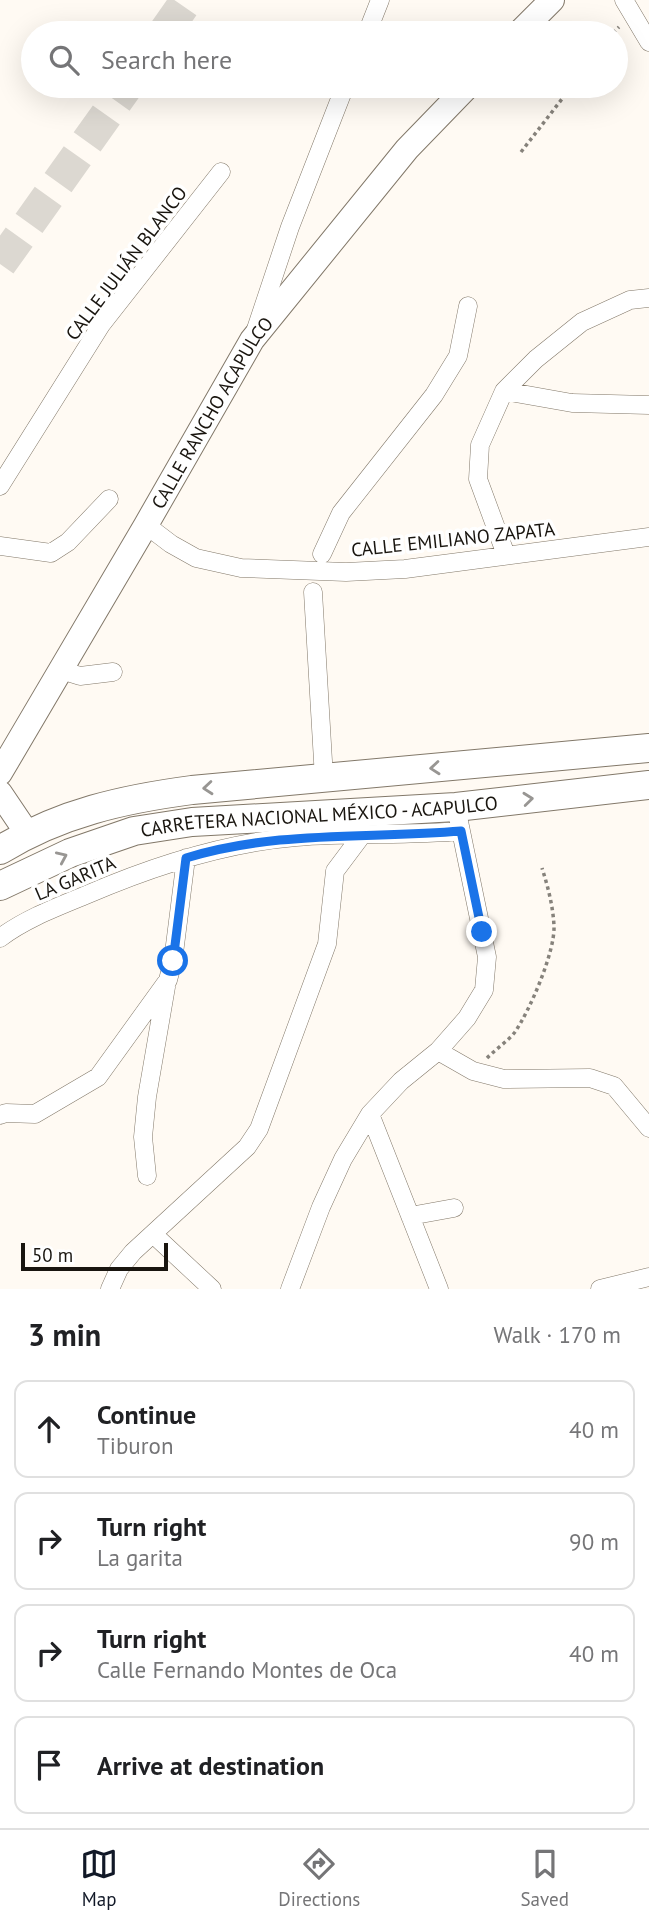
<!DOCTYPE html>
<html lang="en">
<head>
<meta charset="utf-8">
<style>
	body { margin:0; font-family:"PT Sans",sans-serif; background:#f2f2f2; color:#202124 }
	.scale { position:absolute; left:21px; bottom:18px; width:147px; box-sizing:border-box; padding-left:7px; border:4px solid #19150f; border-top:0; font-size:19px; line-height:24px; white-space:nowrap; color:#19150f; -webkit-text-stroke:5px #fff; paint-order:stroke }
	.stop { position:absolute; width:21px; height:21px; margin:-16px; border:5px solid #1a73e8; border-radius:50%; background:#fff }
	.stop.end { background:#1a73e8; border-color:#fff; box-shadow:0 2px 7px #0008 }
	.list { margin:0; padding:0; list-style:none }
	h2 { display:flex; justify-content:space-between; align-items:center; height:91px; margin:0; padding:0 28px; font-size:30px }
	h2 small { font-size:23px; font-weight:400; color:#757577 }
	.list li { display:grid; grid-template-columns:46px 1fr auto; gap:21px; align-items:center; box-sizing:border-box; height:98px; margin:0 14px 14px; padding:0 14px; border:2px solid #e0e0e0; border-radius:14px }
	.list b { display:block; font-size:26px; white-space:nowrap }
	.list p { margin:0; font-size:23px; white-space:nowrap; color:#757577 }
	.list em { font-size:23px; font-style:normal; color:#757577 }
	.icon { flex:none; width:38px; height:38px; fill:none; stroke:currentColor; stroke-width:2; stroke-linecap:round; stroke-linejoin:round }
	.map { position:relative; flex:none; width:649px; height:1289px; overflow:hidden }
	.search { position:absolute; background:#fff; box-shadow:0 7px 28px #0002; left:21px; right:21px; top:21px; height:77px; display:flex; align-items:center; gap:18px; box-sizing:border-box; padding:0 24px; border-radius:38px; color:#757577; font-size:26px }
	.sheet { height:539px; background:#fff }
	nav { display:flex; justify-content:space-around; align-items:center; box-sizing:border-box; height:98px; border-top:2px solid #e0e0e0; background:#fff; font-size:19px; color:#757577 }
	nav a { display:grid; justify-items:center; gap:4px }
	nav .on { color:#111827 }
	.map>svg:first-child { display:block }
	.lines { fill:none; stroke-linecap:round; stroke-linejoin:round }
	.highway-tunnel { stroke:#dcd8d1; stroke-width:33; stroke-dasharray:33 17; stroke-linecap:butt }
	.street-casing { stroke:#827869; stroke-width:19 }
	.secondary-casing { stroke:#827869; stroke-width:26 }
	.primary-casing { stroke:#827869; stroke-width:30 }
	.path { stroke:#86827b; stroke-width:3.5; stroke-dasharray:3.5 3.5; stroke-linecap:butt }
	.street { stroke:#fff; stroke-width:18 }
	.secondary { stroke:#fff; stroke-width:24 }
	.primary { stroke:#fff; stroke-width:28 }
	.oneway { stroke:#989693 }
	.route { stroke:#1a73e8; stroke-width:9 }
	.labels { text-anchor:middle; stroke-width:7; stroke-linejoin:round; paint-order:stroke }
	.street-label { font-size:19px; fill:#19150f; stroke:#fff }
</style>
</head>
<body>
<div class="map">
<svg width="649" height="1289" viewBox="0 0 649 1289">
	<rect width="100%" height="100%" fill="#fffaf3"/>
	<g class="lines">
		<path class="highway-tunnel" d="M164 33 187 0
			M0 264 127 86"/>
		<g class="street-casing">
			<path id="street" d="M624 0 649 42
				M367 33 380 0
				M256 329 290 227 345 86
				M504 391 572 403 649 405
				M0 486 101 325 221 172
				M146 525 171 544 196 558 241 568 346 572 405 569 649 537
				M0 546 51 553 68 542 109 499
				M322 554 341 513 434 395 458 356 468 306
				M506 555 478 479 480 445 504 391 536 359 582 322 630 300 649 298
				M313 592 324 778
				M61 670 80 676 113 672
				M0 938C25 919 57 907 86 895 153 866 223 843 296 837 351 832 406 836 461 831
				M438 1051 473 1071 504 1079 590 1078 614 1086 649 1128
				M370 1114 439 1289
				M0 1115 6 1113 35 1114 98 1077 168 980 173 961 186 858
				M147 1176 143 1137 147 1097 166 987
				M410 1216 454 1208
				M153 1234 212 1289
				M110 1289 119 1269 133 1252 247 1147 259 1129 327 944 335 871 362 835
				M290 1289 321 1207 343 1159 370 1114 401 1081 438 1051 467 1018 484 990 487 957 456 807
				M600 1289 649 1277"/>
		</g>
		<g class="secondary-casing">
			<g id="secondary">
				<path d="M519 33 552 0"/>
				<path id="s1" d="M0 773 146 525 252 340 407 149 468 86"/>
				<path d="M0 793 27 833"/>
			</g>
		</g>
		<g class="primary-casing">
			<g id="primary">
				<path d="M0 850C60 813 124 799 192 790L649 748"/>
				<path id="s2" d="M0 886 70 853 134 831 192 822 456 807 649 785"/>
			</g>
		</g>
		<path class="path" d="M613 33 619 27
			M521 152 572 86
			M487 1058C496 1049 508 1041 515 1032 530 1010 555 952 554 926 553 906 548 887 542 868"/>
		<use href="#street" class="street"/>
		<use href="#secondary" class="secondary"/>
		<use href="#primary" class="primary"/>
	</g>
	<defs><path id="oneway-chevron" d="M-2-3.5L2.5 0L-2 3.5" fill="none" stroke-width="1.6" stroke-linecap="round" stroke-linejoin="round" transform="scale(1.75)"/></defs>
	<g class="oneway">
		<use href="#oneway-chevron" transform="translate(435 768) rotate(175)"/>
		<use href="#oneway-chevron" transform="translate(208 788) rotate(175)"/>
		<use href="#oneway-chevron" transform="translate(528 799) rotate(-6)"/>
		<use href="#oneway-chevron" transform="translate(62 857) rotate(-24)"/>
	</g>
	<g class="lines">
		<path class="route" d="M173 961 186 858C277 830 368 839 461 831L482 932"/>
	</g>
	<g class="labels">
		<g class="street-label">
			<text transform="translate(126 263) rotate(-53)" y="7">CALLE JULIÁN BLANCO</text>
			<text dy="7" stroke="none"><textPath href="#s1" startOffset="418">CALLE RANCHO ACAPULCO</textPath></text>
			<text transform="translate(453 539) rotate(-6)" y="7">CALLE EMILIANO ZAPATA</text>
			<text dy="7" stroke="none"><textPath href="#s2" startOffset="331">CARRETERA NACIONAL MÉXICO - ACAPULCO</textPath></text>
			<text transform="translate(75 878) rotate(-23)" y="7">LA GARITA</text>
		</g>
	</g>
</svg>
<div class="scale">50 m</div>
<div class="stop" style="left:173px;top:961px"></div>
<div class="stop end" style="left:482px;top:932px"></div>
<div class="search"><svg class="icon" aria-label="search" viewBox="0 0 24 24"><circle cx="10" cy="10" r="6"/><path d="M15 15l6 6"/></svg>Search here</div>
</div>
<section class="sheet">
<h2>3 min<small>Walk · 170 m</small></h2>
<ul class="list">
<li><svg class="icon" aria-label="ahead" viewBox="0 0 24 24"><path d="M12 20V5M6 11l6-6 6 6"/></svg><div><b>Continue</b><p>Tiburon</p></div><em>40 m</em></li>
<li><svg class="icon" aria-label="right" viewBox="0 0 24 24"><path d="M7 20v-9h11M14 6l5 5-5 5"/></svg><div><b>Turn right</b><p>La garita</p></div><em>90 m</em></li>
<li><svg class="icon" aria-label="right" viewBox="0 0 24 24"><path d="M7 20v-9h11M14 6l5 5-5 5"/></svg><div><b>Turn right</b><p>Calle Fernando Montes de Oca</p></div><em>40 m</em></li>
<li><svg class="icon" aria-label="arrive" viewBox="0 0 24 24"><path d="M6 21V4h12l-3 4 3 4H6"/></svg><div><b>Arrive at destination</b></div></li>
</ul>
</section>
<nav>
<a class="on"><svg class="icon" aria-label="map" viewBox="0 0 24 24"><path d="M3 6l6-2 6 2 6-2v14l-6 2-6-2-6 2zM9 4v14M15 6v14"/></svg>Map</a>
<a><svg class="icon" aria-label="directions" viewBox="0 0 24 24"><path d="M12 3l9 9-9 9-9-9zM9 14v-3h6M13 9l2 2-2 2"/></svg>Directions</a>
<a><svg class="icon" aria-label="saved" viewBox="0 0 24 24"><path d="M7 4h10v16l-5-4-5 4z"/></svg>Saved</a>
</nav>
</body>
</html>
